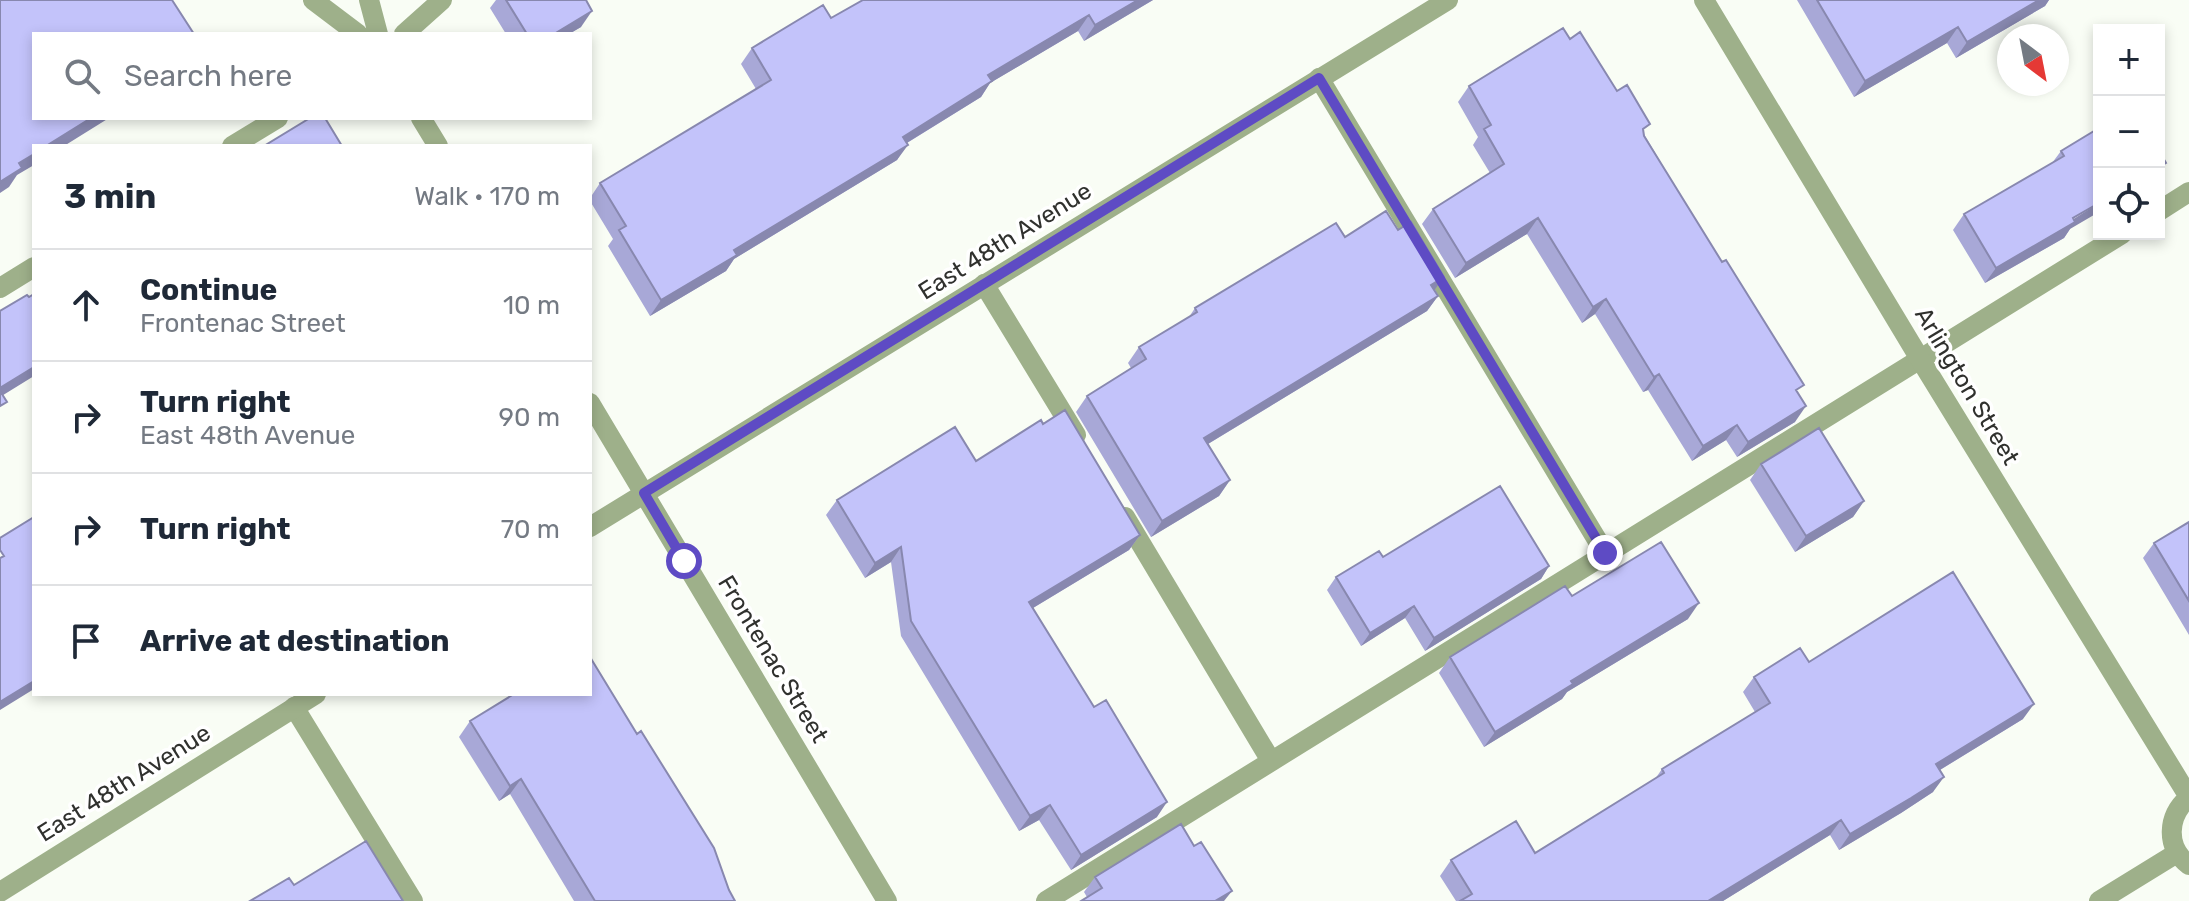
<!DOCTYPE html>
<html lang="en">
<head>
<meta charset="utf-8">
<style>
	body { margin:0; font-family:Rubik,sans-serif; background:#f6f6f7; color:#1f2937 }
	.controls { position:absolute; right:24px; top:24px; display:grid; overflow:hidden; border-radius:0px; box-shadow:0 4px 12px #0003 }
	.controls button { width:72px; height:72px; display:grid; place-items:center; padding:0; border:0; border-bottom:2px solid #e0e1e3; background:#fff; color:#1f2937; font:40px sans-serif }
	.compass { position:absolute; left:1997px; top:24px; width:72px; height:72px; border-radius:50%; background:#fff; box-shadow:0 4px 12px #0003; rotate:148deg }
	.stop { position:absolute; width:24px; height:24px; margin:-18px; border:6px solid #5e4bc4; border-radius:50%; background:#fff }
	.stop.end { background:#5e4bc4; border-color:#fff; box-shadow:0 2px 8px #0008 }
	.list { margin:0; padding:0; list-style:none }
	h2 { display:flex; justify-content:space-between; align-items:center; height:104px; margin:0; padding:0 32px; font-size:34px }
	h2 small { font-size:26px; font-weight:400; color:#747a83 }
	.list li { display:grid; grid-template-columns:52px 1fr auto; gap:24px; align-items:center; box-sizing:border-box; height:112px; padding:0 32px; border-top:2px solid #e0e1e3 }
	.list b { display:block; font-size:30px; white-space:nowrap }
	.list p { margin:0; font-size:26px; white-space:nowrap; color:#747a83 }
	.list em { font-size:26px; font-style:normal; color:#747a83 }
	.icon { flex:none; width:44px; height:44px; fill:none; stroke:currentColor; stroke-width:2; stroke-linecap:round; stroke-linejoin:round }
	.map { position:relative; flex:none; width:2189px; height:901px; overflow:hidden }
	.search { position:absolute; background:#fff; box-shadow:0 4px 12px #0003; left:32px; top:32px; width:560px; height:88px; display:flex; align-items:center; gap:20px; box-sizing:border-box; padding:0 28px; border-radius:0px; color:#747a83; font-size:30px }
	.panel { position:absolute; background:#fff; box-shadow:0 4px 12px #0003; left:32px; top:144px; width:560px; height:552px; border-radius:0px }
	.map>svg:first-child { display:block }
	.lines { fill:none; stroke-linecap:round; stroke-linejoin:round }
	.service { stroke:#9eb08a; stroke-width:20 }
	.minor { stroke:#9eb08a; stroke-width:20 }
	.wall { fill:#a8a8d7 }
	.shaded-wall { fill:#8888af }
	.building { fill:#c3c3fa; stroke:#8888af; stroke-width:2 }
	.route { stroke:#5e4bc4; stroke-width:10 }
	.labels { text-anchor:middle; stroke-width:7; stroke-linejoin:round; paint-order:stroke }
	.street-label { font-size:24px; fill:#30312e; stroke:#fff }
</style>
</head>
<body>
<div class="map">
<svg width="2189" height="901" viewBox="0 0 2189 901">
	<rect width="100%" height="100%" fill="#f9fdf5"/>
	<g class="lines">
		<path class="service" d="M313 0 358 34
			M369 0 378 34
			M404 34 442 0
			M1319 78 1605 553
			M232 146 278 118
			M2159 211 2189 192
			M984 284 1076 435
			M0 288 34 267
			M1125 517 1271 761
			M294 707 413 901
			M1046 901 2122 234"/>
		<path class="minor" d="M1704 0 1920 359 2189 797
			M421 118 438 146
			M590 403 887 901
			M590 527 1448 0
			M2189 797C2167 816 2165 847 2189 865
			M0 892 316 694
			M2099 901 2177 853"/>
	</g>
	<path class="wall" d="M496 0H586L581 27 569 34H506L490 8Z
		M1153 0 1084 41 1078 31 990 83 981 97 907 143 897 160 734 259 726 271 650 316 608 246 613 239 590 201V198L600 183 756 89 741 64 752 48 831 18Z
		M1797 0H2049L2045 6 1956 58 1947 43 1854 97Z
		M1570 39 1644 134 1798 393 1795 422 1737 457 1726 440 1692 461 1648 390 1643 392 1595 314 1582 323 1527 234 1455 278 1422 224 1433 209 1490 173 1473 145 1478 137 1458 102 1469 86Z
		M2099 128 2070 229 2064 238 1985 283 1953 230 1964 214 2052 163 2061 151Z
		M1345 237 1434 290 1438 296 1427 311 1208 444 1230 480 1219 496 1151 537 1076 412 1087 396 1131 368 1128 363 1139 347 1189 317 1195 308Z
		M976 461 1140 535 1129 550 1033 608 1157 817 1071 870 1039 820 1019 831 901 636 891 562 865 578 826 515 837 500Z
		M1761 464 1864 501 1853 517 1795 552 1750 480Z
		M2189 522V635L2143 558 2154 543Z
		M1383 557 1549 566 1541 579 1425 651 1405 618 1361 646 1327 590 1336 577Z
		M1572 596 1688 619 1567 692 1562 699 1484 747 1439 673 1450 657Z
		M1809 662 2023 719 1940 770 1933 792 1901 813 1839 850 1830 835 1723 901H1456L1440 876 1451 860 1535 853 1655 779 1662 769 1755 712 1743 692 1754 677Z
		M470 721 729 890 735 901H574L510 794 499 801 459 737Z
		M1095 877 1224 901 1087 897 1084 892Z"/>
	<path class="shaded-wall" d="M1138 0H1153L1084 41 1095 25Z
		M2039 0H2049L2045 6 1956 58 1967 42Z
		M592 11 581 27 569 34H554Z
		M1089 15 1078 31 990 83 981 97 892 152 903 137 988 75Z
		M1958 27 1947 43 1854 97 1865 81Z
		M91 118H109L64 146H46Z
		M908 145 897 160 734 259 726 271 650 316 661 300 734 250Z
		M34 154V165L17 175 9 187 0 193V182L19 163Z
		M2099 203V212L2070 229 2064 238 1985 283 1996 268Z
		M1538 218 1527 234 1455 278 1466 263Z
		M1444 277 1433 292 1431 285Z
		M1438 296 1427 311 1193 453 1204 438Z
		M1606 299 1595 314 1582 323 1593 307Z
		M34 367V376L0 397V388Z
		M1659 374 1648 390 1643 392 1654 377Z
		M1806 406 1795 422 1737 457 1748 442Z
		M1737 425 1726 440 1692 461 1703 446Z
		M1230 480 1219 496 1151 537 1162 521Z
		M1864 501 1853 517 1795 552 1806 536Z
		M1140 535 1129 550 1018 617 1029 602Z
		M901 547 891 562 865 578 875 563Z
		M1549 566 1541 579 1425 651 1434 638Z
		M1699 603 1688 619 1567 692 1562 699 1484 747 1495 732 1571 681Z
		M1414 606 1405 618 1361 646 1370 633Z
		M34 681V689L0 710V702Z
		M2034 704 2023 719 1925 779 1936 764Z
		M1944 777 1933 792 1901 813 1839 850 1850 834Z
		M521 779 510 794 499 801 510 786Z
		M1167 802 1157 817 1071 870 1081 855Z
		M1050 805 1039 820 1019 831 1030 816Z
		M1841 820 1830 835 1723 901H1708Z
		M1232 891 1224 901H1215Z"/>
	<path class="building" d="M0 0H172L194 34H34V118H91L46 146H34V154L19 163 22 168 0 182Z
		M506 0H586L592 11 554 34H527Z
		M863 0H1138L1095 25 1089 15 988 75 992 81 903 137 908 145 734 250 737 255 661 300 619 230 626 226 600 183 771 80 752 48 823 5 831 18Z
		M1817 0H2039L1967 42 1958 27 1865 81Z
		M1563 28 1570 39 1580 32 1617 91 1627 85 1650 124 1643 129 1644 136 1722 262 1726 260 1804 385 1796 390 1806 406 1748 442 1737 425 1703 446 1659 374 1654 377 1606 299 1593 307 1538 218 1466 263 1433 209 1504 164 1484 129 1491 125 1469 86Z
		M310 118H325L342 146H264Z
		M2099 128V203L2073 218 2075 222 1996 268 1964 214 2064 156 2061 151Z
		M2159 151 2166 163 2159 167Z
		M1386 211 1398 230 1411 222 1444 277 1431 285 1438 296 1204 438 1230 480 1162 521 1087 396 1146 359 1139 347 1197 312 1195 308 1336 223 1345 237Z
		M34 294V367L0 388V311L27 295 29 297Z
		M0 391 7 402 0 406Z
		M1065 410 1140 535 1029 602 1094 707 1106 700 1167 802 1081 855 1050 805 1030 816 911 621 901 547 875 563 837 500 955 427 976 461 1041 420 1043 424Z
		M1819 428 1864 501 1806 536 1761 464Z
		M1500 486 1549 566 1434 638 1414 606 1370 633 1336 577 1379 551 1383 557Z
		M34 517V681L0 702V558L4 556 0 550V538Z
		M2189 522V601L2154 543Z
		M1661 542 1699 603 1571 681 1573 684 1495 732 1450 657 1565 586 1572 596Z
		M1953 572 2034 704 1936 764 1944 777 1911 798 1850 834 1841 820 1708 901H1460L1472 894 1451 860 1516 821 1535 853 1664 773 1662 769 1770 703 1754 677 1800 648 1809 662Z
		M590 657 637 734 641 731 714 848 729 890 735 901H595L521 779 510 786 470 721 514 694H590Z
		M1181 824 1194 846 1201 842 1232 891 1215 901H1081L1102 888 1095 877Z
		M366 841 403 901H250L289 878 294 885Z"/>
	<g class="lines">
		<path class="route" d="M684 561 644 493 1319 78 1605 553"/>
	</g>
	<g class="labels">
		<g class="street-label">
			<text transform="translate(1005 241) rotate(-32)" y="8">East 48th Avenue</text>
			<text transform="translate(1967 386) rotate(59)" y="8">Arlington Street</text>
			<text transform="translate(773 659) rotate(59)" y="8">Frontenac Street</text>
			<text transform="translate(124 783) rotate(-32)" y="8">East 48th Avenue</text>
		</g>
	</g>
</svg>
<div class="controls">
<button>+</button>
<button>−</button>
<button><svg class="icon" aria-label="locate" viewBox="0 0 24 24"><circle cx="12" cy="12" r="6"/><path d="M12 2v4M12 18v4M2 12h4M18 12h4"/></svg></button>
</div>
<svg class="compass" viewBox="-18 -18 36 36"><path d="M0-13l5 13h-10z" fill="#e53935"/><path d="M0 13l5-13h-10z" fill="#747a83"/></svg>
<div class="stop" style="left:684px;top:561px"></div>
<div class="stop end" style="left:1605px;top:553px"></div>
<div class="search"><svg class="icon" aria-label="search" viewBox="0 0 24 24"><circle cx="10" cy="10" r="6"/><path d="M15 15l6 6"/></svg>Search here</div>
<section class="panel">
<h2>3 min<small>Walk · 170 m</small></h2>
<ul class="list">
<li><svg class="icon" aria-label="ahead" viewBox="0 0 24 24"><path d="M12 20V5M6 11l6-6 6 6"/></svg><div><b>Continue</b><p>Frontenac Street</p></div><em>10 m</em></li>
<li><svg class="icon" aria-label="right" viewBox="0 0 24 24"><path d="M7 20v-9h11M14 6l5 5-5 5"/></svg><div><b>Turn right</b><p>East 48th Avenue</p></div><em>90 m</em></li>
<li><svg class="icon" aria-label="right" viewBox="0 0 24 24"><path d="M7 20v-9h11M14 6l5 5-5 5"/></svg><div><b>Turn right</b></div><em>70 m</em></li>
<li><svg class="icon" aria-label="arrive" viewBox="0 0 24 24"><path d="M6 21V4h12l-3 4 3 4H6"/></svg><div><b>Arrive at destination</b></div></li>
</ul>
</section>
</div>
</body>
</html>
